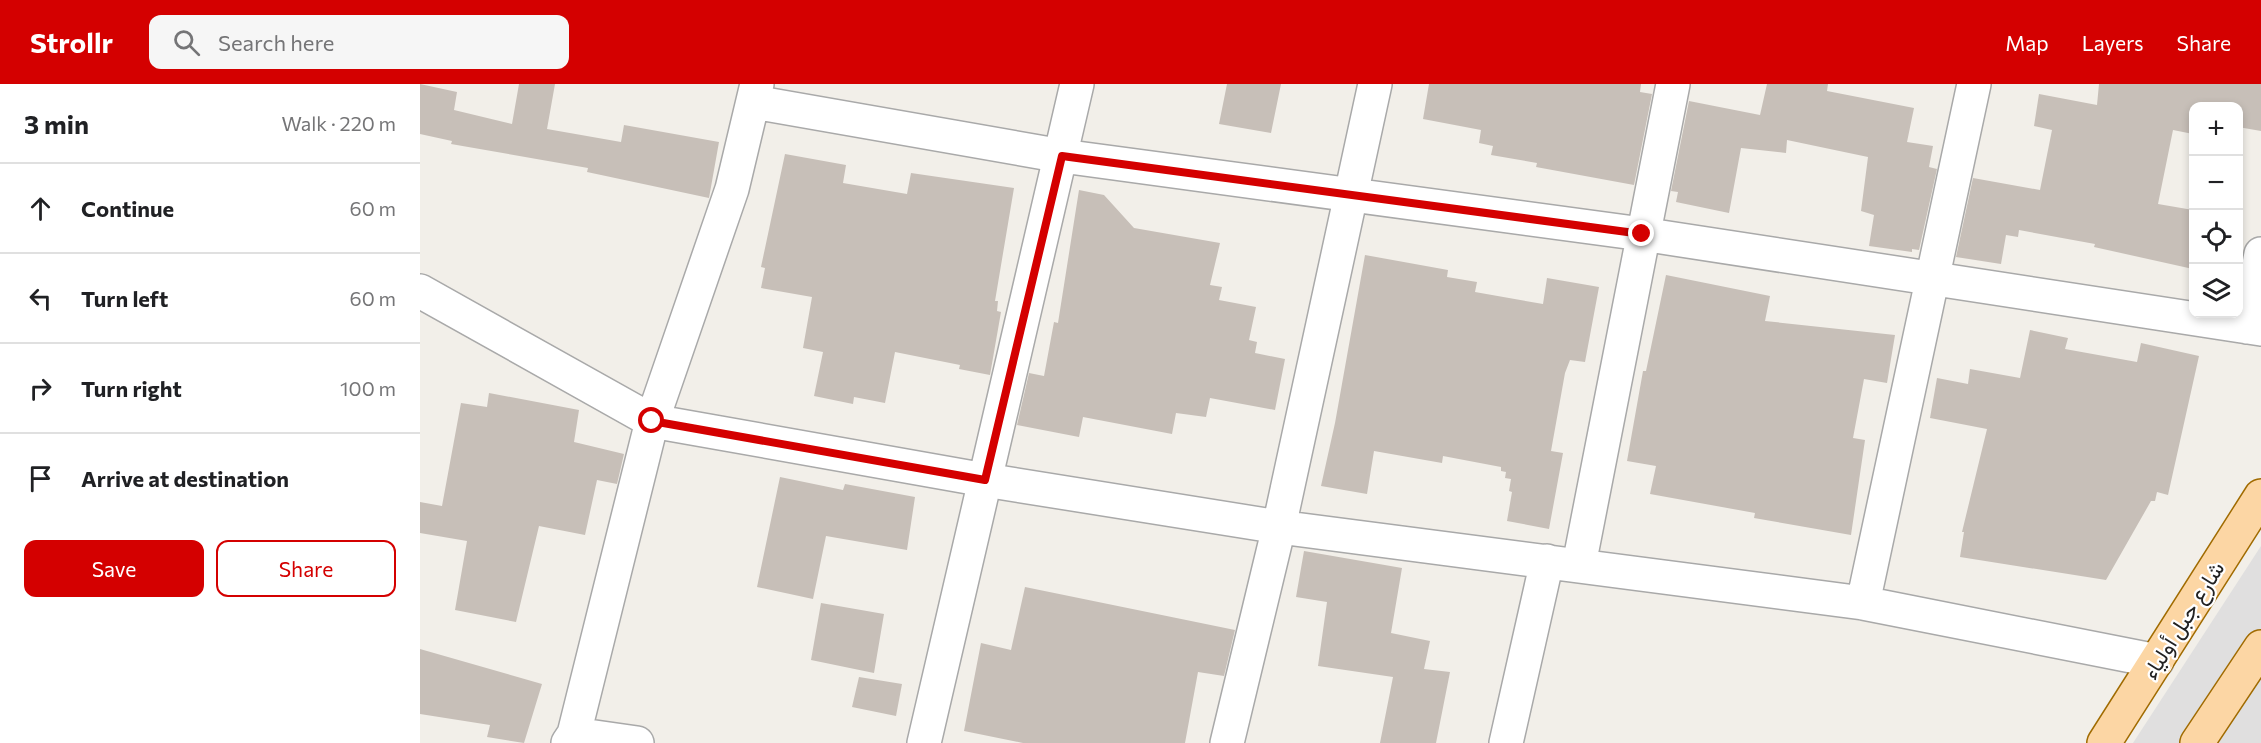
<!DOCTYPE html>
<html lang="en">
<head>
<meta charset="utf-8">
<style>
	body { margin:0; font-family:Commissioner,Vazirmatn,sans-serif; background:#f6f6f6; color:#202124 }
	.controls { position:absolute; right:18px; top:18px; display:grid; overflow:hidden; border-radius:12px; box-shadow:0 3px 9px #0003 }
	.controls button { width:54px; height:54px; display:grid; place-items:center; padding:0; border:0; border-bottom:2px solid #e0e0e0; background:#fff; color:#202124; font:30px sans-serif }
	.stop { position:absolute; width:18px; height:18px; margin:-14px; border:4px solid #d40000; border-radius:50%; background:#fff }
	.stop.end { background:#d40000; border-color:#fff; box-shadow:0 2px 6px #0008 }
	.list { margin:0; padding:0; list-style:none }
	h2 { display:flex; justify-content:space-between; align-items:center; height:78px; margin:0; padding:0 24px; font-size:26px }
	h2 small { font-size:20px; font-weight:400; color:#757577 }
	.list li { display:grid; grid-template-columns:39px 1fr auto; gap:18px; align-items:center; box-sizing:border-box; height:90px; padding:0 24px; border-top:2px solid #e0e0e0 }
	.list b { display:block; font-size:22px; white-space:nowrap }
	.list em { font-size:20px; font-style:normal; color:#757577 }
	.actions { display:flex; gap:12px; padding:18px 24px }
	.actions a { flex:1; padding:14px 0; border:2px solid #d40000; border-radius:12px; text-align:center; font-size:21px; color:#d40000 }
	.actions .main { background:#d40000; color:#fff }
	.icon { flex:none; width:33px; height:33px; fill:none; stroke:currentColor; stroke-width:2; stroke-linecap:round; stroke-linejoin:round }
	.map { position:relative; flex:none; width:1841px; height:659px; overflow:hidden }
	header { display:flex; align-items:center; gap:36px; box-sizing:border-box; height:84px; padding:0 30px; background:#d40000; color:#fff }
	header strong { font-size:28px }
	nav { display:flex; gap:33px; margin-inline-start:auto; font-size:21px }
	.search { width:420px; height:54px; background:#f6f6f6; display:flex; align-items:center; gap:15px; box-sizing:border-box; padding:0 21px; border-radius:12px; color:#757577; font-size:22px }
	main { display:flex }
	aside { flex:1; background:#fff }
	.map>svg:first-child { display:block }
	.residential { fill:#e0dfdf }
	.building { fill:#c7bfb8 }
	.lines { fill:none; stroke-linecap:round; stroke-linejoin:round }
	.street-casing { stroke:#a9a9a9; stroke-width:36 }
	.primary-casing { stroke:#a06b00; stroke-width:36 }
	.street { stroke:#fff; stroke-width:33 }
	.primary { stroke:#fcd6a4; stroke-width:33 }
	.route { stroke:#d40000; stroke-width:8 }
	.labels { text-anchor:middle; stroke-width:4.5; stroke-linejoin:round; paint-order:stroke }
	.street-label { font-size:22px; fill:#222; stroke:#fff }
</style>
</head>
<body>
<header>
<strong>Strollr</strong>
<div class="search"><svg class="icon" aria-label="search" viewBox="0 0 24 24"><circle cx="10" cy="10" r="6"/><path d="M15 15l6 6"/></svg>Search here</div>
<nav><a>Map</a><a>Layers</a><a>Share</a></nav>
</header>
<main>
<aside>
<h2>3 min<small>Walk · 220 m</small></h2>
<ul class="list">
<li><svg class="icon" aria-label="ahead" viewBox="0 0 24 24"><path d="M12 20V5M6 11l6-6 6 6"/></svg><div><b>Continue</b></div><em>60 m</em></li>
<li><svg class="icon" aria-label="left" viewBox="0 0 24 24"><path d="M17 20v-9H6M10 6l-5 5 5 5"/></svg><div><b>Turn left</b></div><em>60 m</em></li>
<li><svg class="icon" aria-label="right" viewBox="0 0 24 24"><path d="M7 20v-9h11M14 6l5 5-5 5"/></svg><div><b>Turn right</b></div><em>100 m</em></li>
<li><svg class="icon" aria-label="arrive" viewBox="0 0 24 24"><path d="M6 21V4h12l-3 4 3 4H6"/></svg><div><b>Arrive at destination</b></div></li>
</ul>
<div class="actions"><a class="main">Save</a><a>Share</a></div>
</aside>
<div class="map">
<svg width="1841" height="659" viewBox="0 0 1841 659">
	<rect width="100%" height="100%" fill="#f2efe9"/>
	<path class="residential" d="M1841 462V659H1713Z"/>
	<path class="building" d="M0 0 37 8 34 26 92 40 99 0H135L127 45 201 58 204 41 299 58 289 114 167 88 168 84 31 60 32 57 0 50Z
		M807 0H861L851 49 799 40Z
		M1009 0H1221L1220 8 1232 10 1214 101 1116 83 1117 79 1071 71 1073 62 1059 59 1061 46 1003 35Z
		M1347 0H1408L1407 7 1494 24 1487 58 1513 62 1509 83 1517 85 1499 166 1492 165V168L1449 162 1454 131 1441 127 1448 73 1367 56 1366 69 1321 64 1309 129 1256 118 1258 108 1251 107 1269 17 1340 31Z
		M1679 0H1841V47L1818 43V22H1773V50L1753 46 1738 120 1773 126V185L1674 163 1675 160 1599 146 1598 153 1586 151 1581 180 1536 173 1553 94 1620 106 1632 46 1614 42 1619 10 1677 21Z
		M365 70 426 81 423 99 487 110 491 89 594 104 575 217H578L577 227 581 228 570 291 539 285 540 281 475 268 465 319 434 313 433 320 394 312 403 268 383 264 392 213 341 204 345 184 341 183Z
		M659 106 684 111 714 144 800 159 790 201 802 203 799 216 836 223 829 256 837 258 835 269 865 275 855 326 790 314 786 333 756 329 752 350 663 333 659 353 597 341 609 289 624 292 634 238 638 239Z
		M945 171 1028 186 1027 193 1057 198 1055 208 1123 220 1127 194 1179 203 1165 278 1150 276 1145 289 1131 367 1143 369 1129 445 1087 437 1092 408 1089 407 1091 395 1085 394 1086 388 1081 387V383L1023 372 1022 379 954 367 947 410 901 402 915 339Z
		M1246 191 1350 212 1345 237 1475 251 1467 299 1444 295 1433 354 1445 356 1431 451 1334 434 1335 429 1230 410 1236 382 1207 377 1223 287H1226Z
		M1610 246 1648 254 1645 265 1717 278 1721 259 1779 272 1748 411 1737 408 1735 417H1731L1686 496 1540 473 1544 448H1542L1567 345 1510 334 1517 294 1548 300 1550 285 1600 294Z
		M69 309 159 326 154 358 204 370 197 400 177 396 165 451 119 442 96 538 35 526 47 457 0 449V418L22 422 41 319 67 323Z
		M360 393 423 406 425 400 495 413 487 466 406 452 393 515 337 503Z
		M884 467 982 484 971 549 1010 557 1004 585 1030 588 1016 659H960L973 593 898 582 907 518 876 513Z
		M605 503 815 546 804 592 778 588 765 659H603L544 647 561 559 591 566Z
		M401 519 464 530 454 589 391 576Z
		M0 565 122 600 104 659 67 653 70 641 0 630Z
		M439 593 482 600 476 632 432 623Z"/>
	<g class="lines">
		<g class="street-casing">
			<path id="street" d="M333 18 642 72 1222 150 1841 245
				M0 207 232 337 565 396 859 443 1443 519 1737 577
				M1827 243 1841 170
				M1159 481 1253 0
				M1443 519 1554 0
				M154 650 217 659
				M148 659 154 650 232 337 312 105 337 0
				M504 659 657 0
				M807 659 859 443 955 0
				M1086 659 1127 477"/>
		</g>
		<g class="primary-casing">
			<path id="primary" d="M1684 659 1841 412
				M1777 659 1841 563"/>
		</g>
		<use href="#street" class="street"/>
		<use href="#primary" class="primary"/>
	</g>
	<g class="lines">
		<path class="route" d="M232 337 565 396 642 72 1222 150"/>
	</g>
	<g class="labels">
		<g class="street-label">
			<text transform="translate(1763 536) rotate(-58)" y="8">شارع جبل أولياء</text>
		</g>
	</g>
</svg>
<div class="controls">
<button>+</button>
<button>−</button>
<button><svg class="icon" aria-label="locate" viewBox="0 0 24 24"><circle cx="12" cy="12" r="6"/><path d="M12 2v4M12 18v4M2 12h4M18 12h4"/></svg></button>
<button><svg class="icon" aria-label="layers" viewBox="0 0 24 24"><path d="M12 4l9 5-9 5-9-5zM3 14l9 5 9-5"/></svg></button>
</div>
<div class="stop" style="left:232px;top:337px"></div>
<div class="stop end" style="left:1222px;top:150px"></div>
</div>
</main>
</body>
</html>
